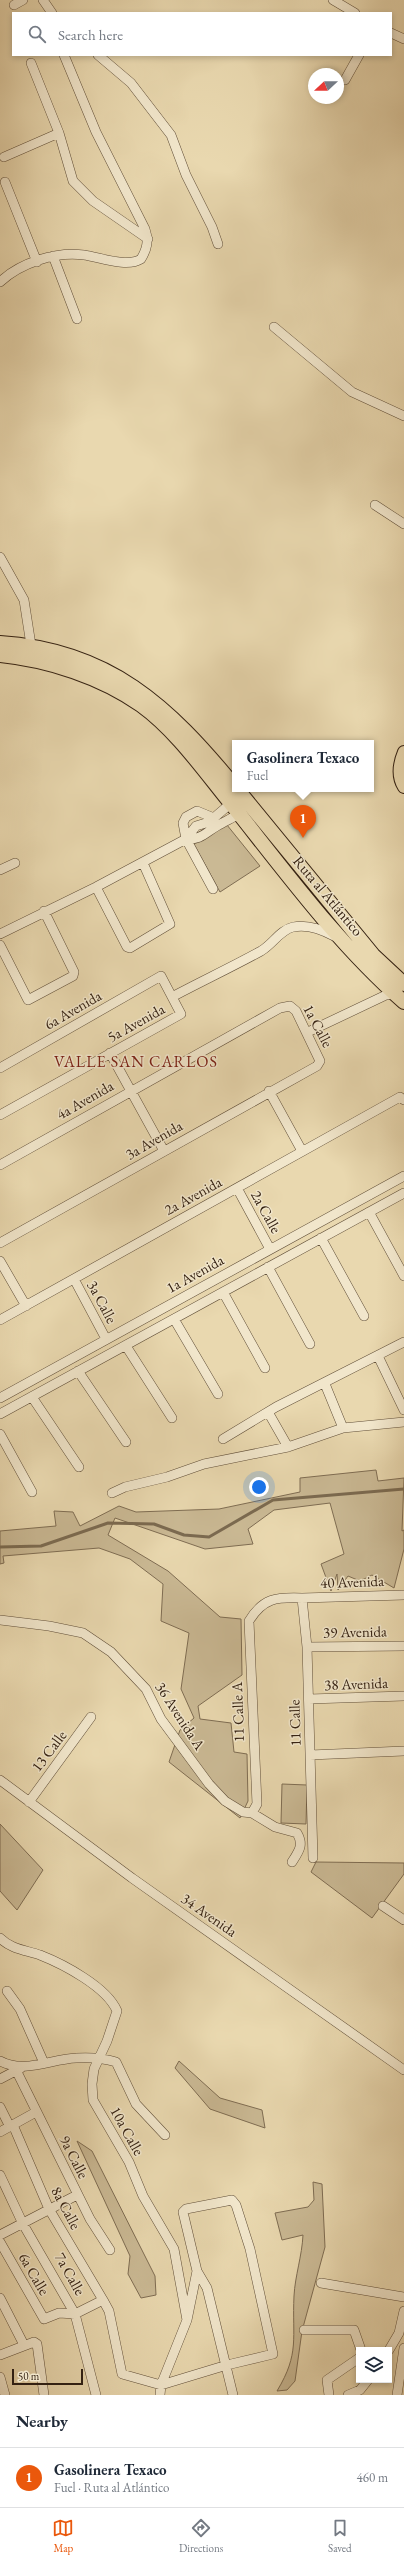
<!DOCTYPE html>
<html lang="en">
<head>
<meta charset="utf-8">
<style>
	body { margin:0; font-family:"EB Garamond",serif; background:#f6f6f7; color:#1f2937 }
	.controls { position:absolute; right:12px; bottom:12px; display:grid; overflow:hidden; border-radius:0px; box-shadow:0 2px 6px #0003 }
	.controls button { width:36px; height:36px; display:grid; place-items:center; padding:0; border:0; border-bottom:1px solid #e0e1e3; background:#fff; color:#1f2937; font:20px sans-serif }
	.compass { position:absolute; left:308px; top:68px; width:36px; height:36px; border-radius:50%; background:#fff; box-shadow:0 2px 6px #0003; rotate:248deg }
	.scale { position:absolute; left:12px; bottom:10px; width:71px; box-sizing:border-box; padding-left:4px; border:2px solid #342112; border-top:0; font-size:11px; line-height:14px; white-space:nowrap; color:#342112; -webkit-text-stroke:3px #f1e6cb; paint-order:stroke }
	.you { position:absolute; left:259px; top:1487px; width:14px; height:14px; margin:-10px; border:3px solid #fff; border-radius:50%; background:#1a73e8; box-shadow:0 0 0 6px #1a73e833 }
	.badge { display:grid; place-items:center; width:26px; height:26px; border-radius:50%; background:#ea580c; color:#fff; font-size:13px; font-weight:700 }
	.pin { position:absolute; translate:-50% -33px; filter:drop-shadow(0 1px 2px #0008) }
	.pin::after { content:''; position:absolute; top:21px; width:14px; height:12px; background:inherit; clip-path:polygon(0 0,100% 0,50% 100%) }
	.popup { position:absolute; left:232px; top:740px; width:142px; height:52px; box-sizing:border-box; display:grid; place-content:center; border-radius:0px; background:#fff; filter:drop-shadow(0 1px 3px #0005); font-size:13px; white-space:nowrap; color:#747a83 }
	.popup b { font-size:15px; color:#1f2937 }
	.popup::after { content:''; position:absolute; left:50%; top:100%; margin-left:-8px; border:8px solid transparent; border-top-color:#fff }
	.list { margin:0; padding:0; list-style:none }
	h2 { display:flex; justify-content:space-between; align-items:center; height:52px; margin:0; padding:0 16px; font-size:17px }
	h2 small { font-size:13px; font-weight:400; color:#747a83 }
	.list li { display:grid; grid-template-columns:26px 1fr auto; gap:12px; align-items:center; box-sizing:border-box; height:60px; padding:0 16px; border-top:1px solid #e0e1e3 }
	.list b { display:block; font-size:15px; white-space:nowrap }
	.list p { margin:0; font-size:13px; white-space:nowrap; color:#747a83 }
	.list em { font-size:13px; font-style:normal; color:#747a83 }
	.icon { flex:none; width:22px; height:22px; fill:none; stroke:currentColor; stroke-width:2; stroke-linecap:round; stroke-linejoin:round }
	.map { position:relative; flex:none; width:404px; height:2395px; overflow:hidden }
	.search { position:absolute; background:#fff; box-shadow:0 2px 6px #0003; left:12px; right:12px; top:12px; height:44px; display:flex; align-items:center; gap:10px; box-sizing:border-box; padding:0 14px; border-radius:0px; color:#747a83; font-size:15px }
	.sheet { height:112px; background:#fff }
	nav { display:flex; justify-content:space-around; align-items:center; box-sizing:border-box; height:56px; border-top:1px solid #e0e1e3; background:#fff; font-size:11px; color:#747a83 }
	nav a { display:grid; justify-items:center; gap:2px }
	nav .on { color:#ea580c }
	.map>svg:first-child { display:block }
	.green { fill:#cab994; stroke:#7f6d53 }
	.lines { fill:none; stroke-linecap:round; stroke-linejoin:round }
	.stream { stroke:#7b6a50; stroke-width:3 }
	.minor-casing { stroke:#614f39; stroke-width:10 }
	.major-casing { stroke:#342112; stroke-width:14 }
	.highway-casing { stroke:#342112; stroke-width:16 }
	.minor { stroke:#f1e6cb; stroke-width:9 }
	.major { stroke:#e9d8af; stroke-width:12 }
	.highway { stroke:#e9d8af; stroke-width:14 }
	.labels { text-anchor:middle; stroke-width:3; stroke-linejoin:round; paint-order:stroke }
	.street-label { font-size:15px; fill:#342112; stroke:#f1e6cb }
	.neighbourhood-label { font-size:16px; letter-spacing:1px; fill:#7a1f14; stroke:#f1e6cb }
</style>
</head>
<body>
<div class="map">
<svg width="404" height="2395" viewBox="0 0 404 2395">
	<rect width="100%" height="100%" fill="#e9d8af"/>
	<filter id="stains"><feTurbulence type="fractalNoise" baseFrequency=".005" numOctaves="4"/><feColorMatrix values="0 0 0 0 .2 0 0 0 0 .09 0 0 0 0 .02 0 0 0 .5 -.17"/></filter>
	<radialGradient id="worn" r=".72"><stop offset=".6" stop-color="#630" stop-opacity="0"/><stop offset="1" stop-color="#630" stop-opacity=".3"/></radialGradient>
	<path class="green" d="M217 822 227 825 260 866 220 892 190 837Z
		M376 1470 378 1481 404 1478 402 1531 404 1530V1549L394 1588 372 1575 360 1581 348 1576 338 1590 337 1574 331 1591 321 1564 344 1554 330 1503 274 1510 248 1529 253 1544 205 1549 115 1518 108 1535 168 1571 220 1617 241 1619 242 1675 198 1706 200 1719 231 1723 234 1752 247 1754 248 1801 240 1818 169 1762 180 1730 194 1718 181 1689 189 1633 161 1621 163 1584 130 1559 99 1548 3 1556 4 1563 0 1564V1531L56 1526 54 1511 73 1512 80 1526 119 1506 136 1512 219 1509 300 1492V1478Z
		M282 1784 307 1785 306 1824 281 1823Z
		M0 1824 43 1870 17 1910 0 1891Z
		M316 1862 404 1863V1874L372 1918 311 1872Z
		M179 2061 220 2098 262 2110 265 2128 210 2109 175 2068Z
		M77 2141 92 2151 155 2276 156 2295 141 2298 128 2274 130 2256Z
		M313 2182 322 2184 325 2247 302 2331 295 2381 287 2390 277 2391C300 2353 292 2338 294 2296 295 2276 302 2256 303 2235L282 2240 275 2213 308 2207 314 2200Z"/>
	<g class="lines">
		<path class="stream" d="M0 1547 41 1546 108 1523 154 1524 184 1535 209 1537 273 1500 404 1489"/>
		<g class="minor-casing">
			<path id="minor" d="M43 0 52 13
				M333 0 355 13
				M14 5 23 0
				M391 33 404 39
				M98 55 131 83 171 135 186 175 212 227 218 244
				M31 63 59 133 73 181 93 201 148 239
				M345 80 359 55
				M4 157 59 133
				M5 182 37 262
				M53 256 77 319
				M0 282C20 263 56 251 84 255 99 257 127 268 141 259 147 249 149 241 145 229L96 132 64 55
				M274 327 352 392 404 416
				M375 505 404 524
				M0 557 24 600 31 645
				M186 839C201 840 205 833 217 826 224 822 232 818 239 814
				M0 870 15 863
				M96 887 127 947 130 948 170 924 143 863
				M213 889 186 839 183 823 186 817 197 811 214 818
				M0 934 96 887 186 839 196 826 209 822 230 804
				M0 945 28 1000 73 976 74 972 44 911
				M172 997C202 981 232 967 261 951 273 944 280 930 293 927 307 924 321 929 334 936
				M308 1032 386 995 395 994
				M110 1053 164 1151
				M0 1068 161 976 181 1014 0 1115
				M269 1091 302 1151
				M0 1165 280 1008 290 1006 296 1011 320 1061 317 1066 0 1243
				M237 1188 270 1249
				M369 1212 404 1276
				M321 1238 364 1316
				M0 1261 26 1306
				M268 1267 310 1344
				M74 1279 106 1339
				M223 1292 265 1368
				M174 1319 218 1394
				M0 1320 400 1097 404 1100
				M126 1346 172 1418
				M378 1356 404 1410
				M78 1371 126 1442
				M325 1384 343 1428
				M32 1397 79 1467
				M0 1398 404 1176
				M268 1412 288 1447
				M0 1414 404 1193
				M0 1434 32 1492
				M223 1439 276 1407 404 1342
				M112 1493 125 1487 167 1477 204 1464 288 1447 343 1428 404 1422
				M302 1598 404 1595
				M0 1620 49 1626 83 1633 111 1652 146 1689 161 1719 209 1784 225 1801 243 1812 252 1813 275 1827 297 1833C304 1845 299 1851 292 1862
				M307 1647 404 1646
				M309 1699 404 1696
				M310 1755 404 1751
				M0 1780 132 1878 404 2070
				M29 1802 91 1717
				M252 1813 257 1804 249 1621C263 1598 276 1597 302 1598L307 1647 313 1858
				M383 1906 404 1920
				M0 1938C11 1949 25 1950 40 1955 63 1964 107 1987 117 2011L107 2041 94 2069 92 2084 93 2100 129 2162 143 2196 174 2249 187 2320 161 2385 160 2395
				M7 1991 20 2009 44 2063
				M0 2061C24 2074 51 2059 76 2058 90 2057 103 2058 116 2062L136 2104 165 2135
				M18 2074 90 2219 110 2250
				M0 2079 21 2068
				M0 2107 10 2127
				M13 2125 49 2209 103 2300
				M0 2132 36 2112
				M0 2175 23 2224 75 2314 96 2395
				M0 2235 77 2195
				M0 2242 44 2319 59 2313 75 2314 103 2300 109 2311 122 2374 161 2385 227 2365 273 2354 250 2249 236 2205 232 2200 186 2209 183 2212 197 2271 187 2320
				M197 2271 207 2288 233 2395
				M321 2283 404 2297
				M0 2298 24 2345
				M304 2330H354L361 2350
				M389 2350 399 2333 404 2311
				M0 2355 34 2342 37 2344 44 2395
				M0 2377 5 2395
				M329 2395 327 2380 359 2358
				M348 2395 360 2390 368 2380
				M397 2395 404 2348"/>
		</g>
		<g class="major-casing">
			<path id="major" d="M404 752C399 764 397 776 404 787"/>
		</g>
		<g class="highway-casing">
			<path id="highway" d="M0 643C109 650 169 706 235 787
				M0 655C49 660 101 677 141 705 177 731 205 772 233 806 287 874 339 945 404 1002
				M237 789 373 955 404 984"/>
		</g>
		<use href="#minor" class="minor"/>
		<use href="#major" class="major"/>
		<use href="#highway" class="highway"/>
	</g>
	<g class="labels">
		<g class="street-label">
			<text transform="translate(328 896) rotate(50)" y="5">Ruta al Atlántico</text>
			<text transform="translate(73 1010) rotate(-30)" y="5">6a Avenida</text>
			<text transform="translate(136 1023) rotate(-29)" y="5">5a Avenida</text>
			<text transform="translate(318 1026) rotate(62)" y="5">1a Calle</text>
			<text transform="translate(85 1100) rotate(-30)" y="5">4a Avenida</text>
			<text transform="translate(154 1140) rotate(-30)" y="5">3a Avenida</text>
			<text transform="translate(193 1196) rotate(-29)" y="5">2a Avenida</text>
			<text transform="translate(266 1212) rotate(61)" y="5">2a Calle</text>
			<text transform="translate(195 1274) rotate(-29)" y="5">1a Avenida</text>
			<text transform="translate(102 1302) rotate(62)" y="5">3a Calle</text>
			<text transform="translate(352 1582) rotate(-2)" y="5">40 Avenida</text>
			<text transform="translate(355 1632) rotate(-1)" y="5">39 Avenida</text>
			<text transform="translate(356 1684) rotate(-2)" y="5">38 Avenida</text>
			<text transform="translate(238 1712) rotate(-92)" y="5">11 Calle A</text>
			<text transform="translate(180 1716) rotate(57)" y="5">36 Avenida A</text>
			<text transform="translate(295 1723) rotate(-92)" y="5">11 Calle</text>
			<text transform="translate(49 1751) rotate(-53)" y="5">13 Calle</text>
			<text transform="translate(209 1915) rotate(35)" y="5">34 Avenida</text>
			<text transform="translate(127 2131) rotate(61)" y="5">10a Calle</text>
			<text transform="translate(74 2157) rotate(63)" y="5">9a Calle</text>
			<text transform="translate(66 2208) rotate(62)" y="5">8a Calle</text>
			<text transform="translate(34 2274) rotate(60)" y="5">6a Calle</text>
			<text transform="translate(70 2274) rotate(61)" y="5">7a Calle</text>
		</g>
		<g class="neighbourhood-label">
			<text x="136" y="1067">VALLE SAN CARLOS</text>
		</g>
	</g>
	<rect width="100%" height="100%" filter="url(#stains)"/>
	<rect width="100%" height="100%" fill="url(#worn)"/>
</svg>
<div class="controls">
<button><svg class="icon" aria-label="layers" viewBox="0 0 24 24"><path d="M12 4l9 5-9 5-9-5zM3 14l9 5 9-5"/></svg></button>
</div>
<svg class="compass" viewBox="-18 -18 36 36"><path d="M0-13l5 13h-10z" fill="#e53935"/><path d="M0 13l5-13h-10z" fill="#747a83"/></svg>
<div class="scale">50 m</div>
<div class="you"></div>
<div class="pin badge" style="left:303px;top:838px">1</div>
<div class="popup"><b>Gasolinera Texaco</b>Fuel</div>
<div class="search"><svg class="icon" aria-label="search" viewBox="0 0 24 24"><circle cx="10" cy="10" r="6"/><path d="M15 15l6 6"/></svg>Search here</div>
</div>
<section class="sheet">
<h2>Nearby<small></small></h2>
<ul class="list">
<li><span class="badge">1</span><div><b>Gasolinera Texaco</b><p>Fuel · Ruta al Atlántico</p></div><em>460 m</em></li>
</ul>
</section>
<nav>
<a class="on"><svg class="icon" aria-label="map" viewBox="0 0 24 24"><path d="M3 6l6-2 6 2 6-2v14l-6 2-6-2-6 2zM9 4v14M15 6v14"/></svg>Map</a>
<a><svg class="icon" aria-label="directions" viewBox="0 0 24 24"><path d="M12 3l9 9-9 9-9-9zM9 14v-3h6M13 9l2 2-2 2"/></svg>Directions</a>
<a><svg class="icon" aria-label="saved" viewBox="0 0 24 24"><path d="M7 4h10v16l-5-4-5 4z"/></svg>Saved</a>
</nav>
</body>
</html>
